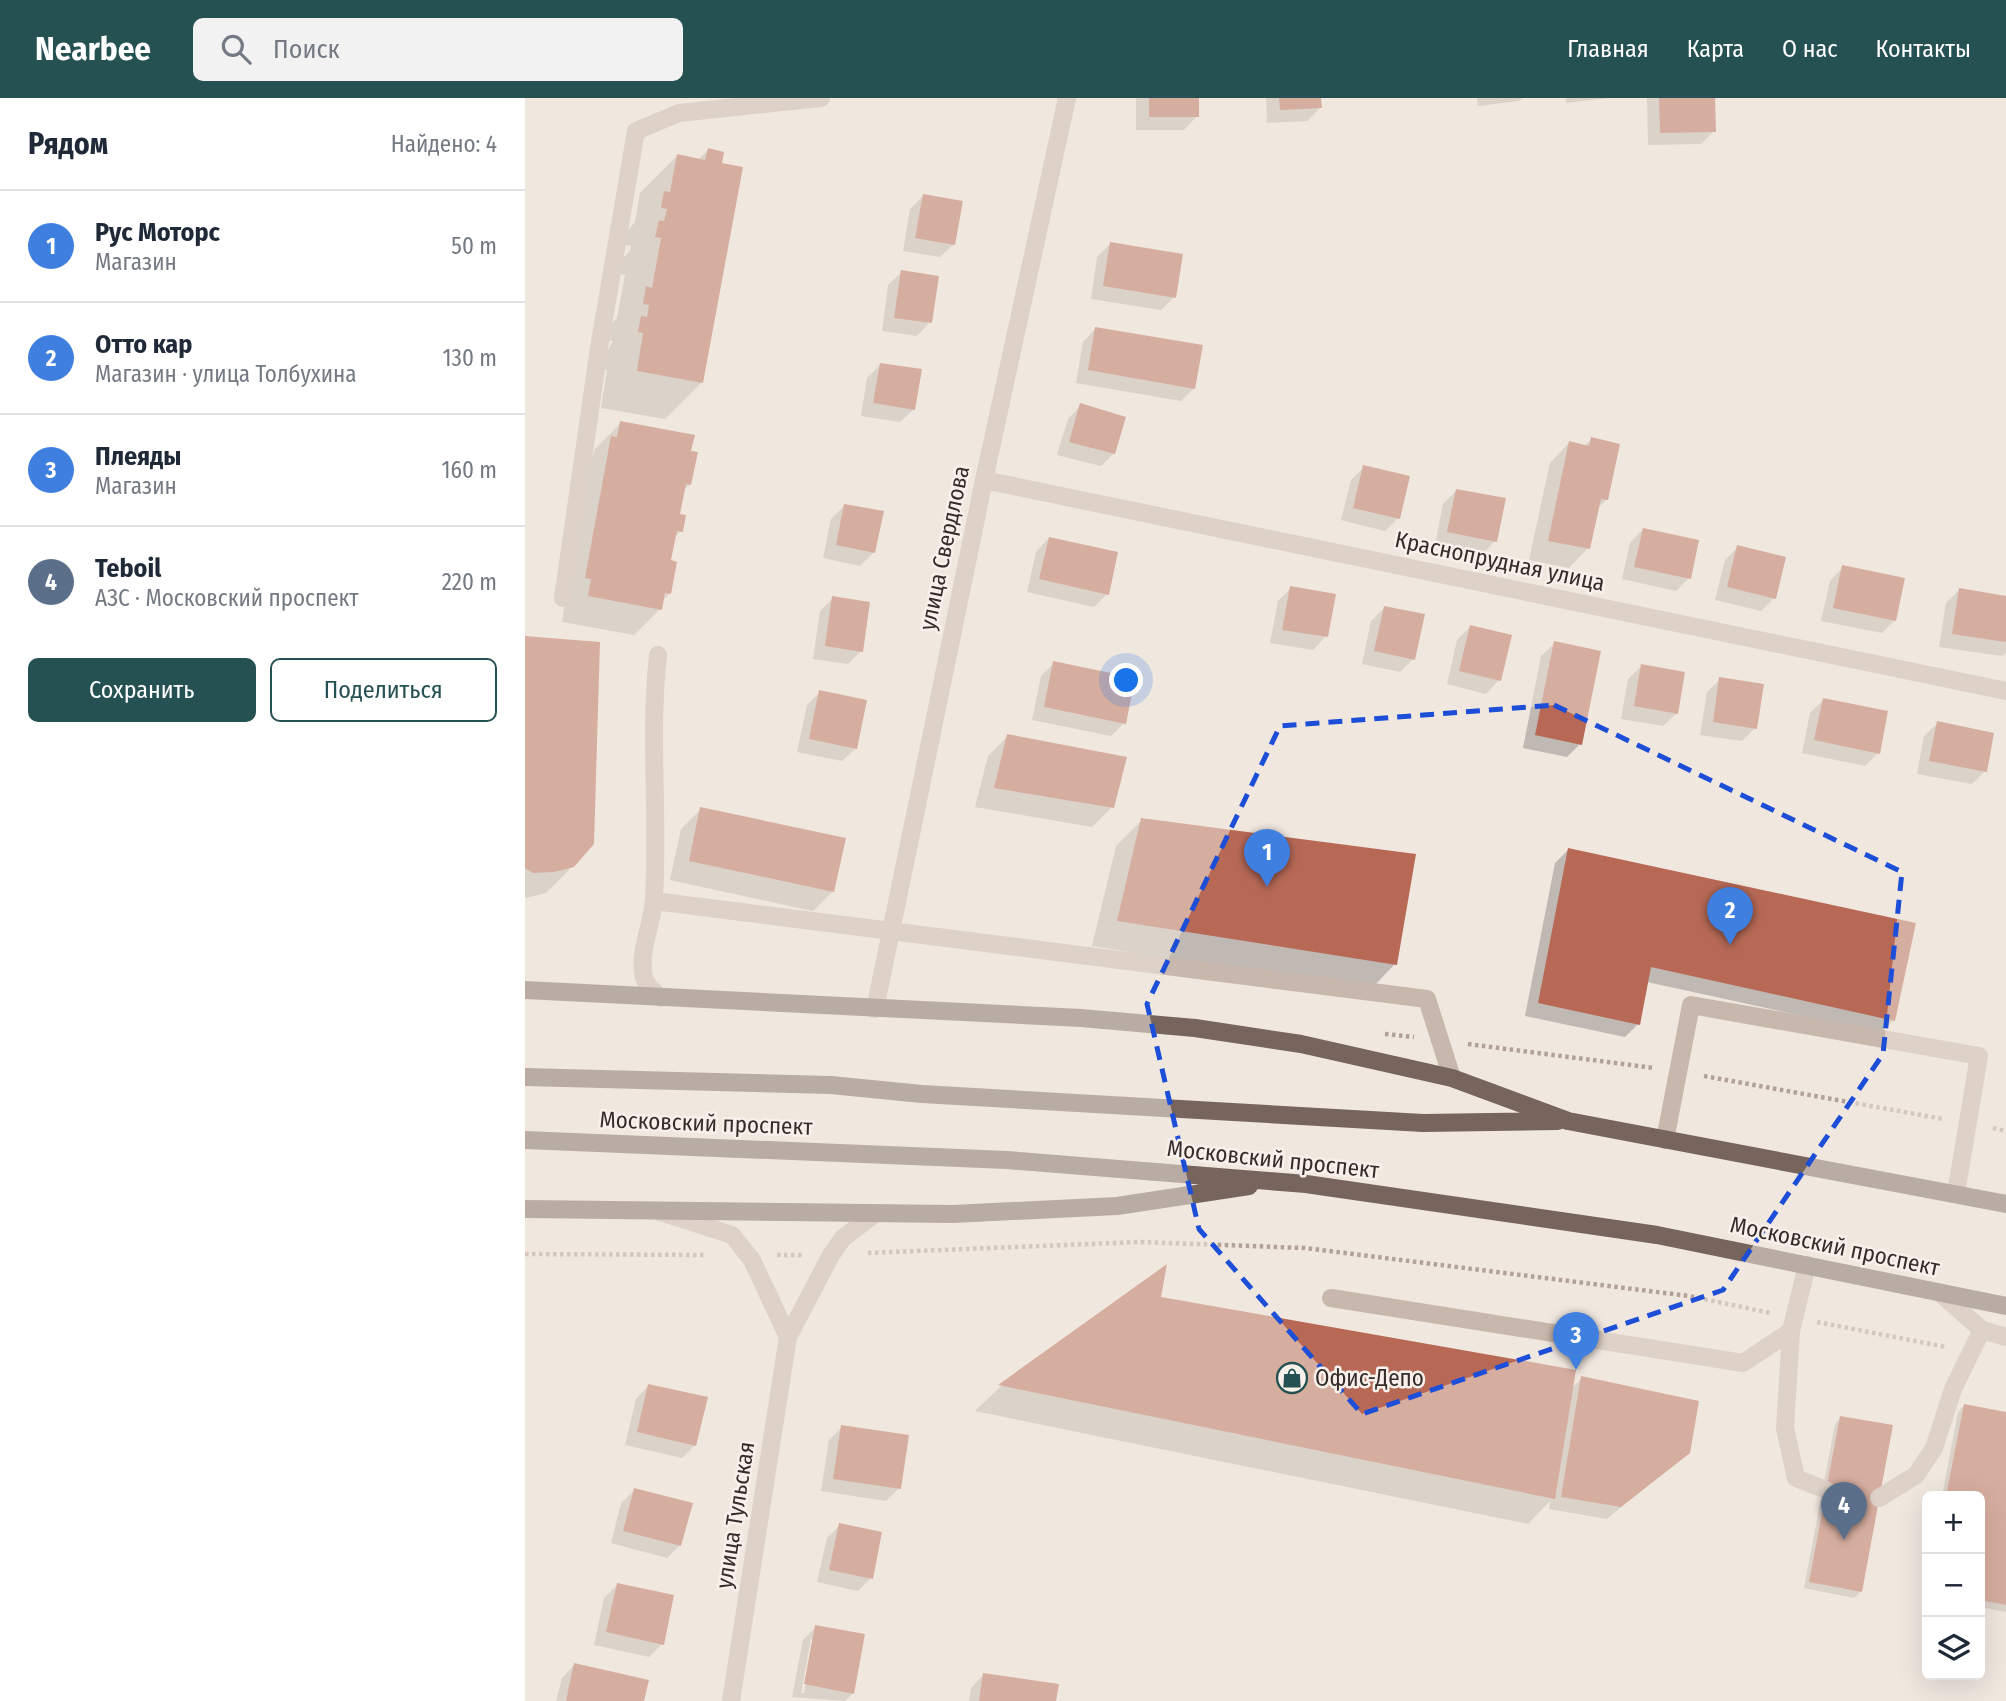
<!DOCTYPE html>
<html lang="ru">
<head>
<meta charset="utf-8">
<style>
	body { margin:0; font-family:"Fira Sans Condensed",sans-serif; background:#f2f2f3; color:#1f2937 }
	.controls { position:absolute; right:21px; bottom:21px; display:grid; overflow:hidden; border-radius:10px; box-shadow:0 7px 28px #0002 }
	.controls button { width:63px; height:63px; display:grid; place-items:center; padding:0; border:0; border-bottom:2px solid #e0e1e3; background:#fff; color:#1f2937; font:35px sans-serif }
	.you { position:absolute; left:602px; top:583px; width:24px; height:24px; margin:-18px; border:5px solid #fff; border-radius:50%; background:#1a73e8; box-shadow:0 0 0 10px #1a73e833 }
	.badge { display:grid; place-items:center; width:46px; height:46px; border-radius:50%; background:#255152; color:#fff; font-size:23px; font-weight:700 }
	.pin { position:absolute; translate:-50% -58px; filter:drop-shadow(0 2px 4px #0008) }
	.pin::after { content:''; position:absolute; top:37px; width:24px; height:21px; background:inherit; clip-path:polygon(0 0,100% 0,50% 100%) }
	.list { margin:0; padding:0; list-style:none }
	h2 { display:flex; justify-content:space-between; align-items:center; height:91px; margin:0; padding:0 28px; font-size:30px }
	h2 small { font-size:23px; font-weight:400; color:#747a83 }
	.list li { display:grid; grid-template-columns:46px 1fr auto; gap:21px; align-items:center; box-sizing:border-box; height:112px; padding:0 28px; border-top:2px solid #e0e1e3 }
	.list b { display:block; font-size:26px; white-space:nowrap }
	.list p { margin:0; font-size:23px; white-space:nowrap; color:#747a83 }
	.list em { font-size:23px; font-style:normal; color:#747a83 }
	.actions { display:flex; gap:14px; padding:21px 28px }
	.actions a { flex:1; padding:16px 0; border:2px solid #255152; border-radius:10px; text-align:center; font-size:24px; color:#255152 }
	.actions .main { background:#255152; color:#fff }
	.icon { flex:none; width:38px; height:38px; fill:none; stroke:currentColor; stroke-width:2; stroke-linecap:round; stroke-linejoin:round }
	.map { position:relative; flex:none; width:1481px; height:1603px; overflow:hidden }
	header { display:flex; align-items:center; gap:42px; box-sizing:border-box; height:98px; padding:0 35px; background:#255152; color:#fff }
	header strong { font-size:33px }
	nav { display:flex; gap:38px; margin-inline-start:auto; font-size:24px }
	.search { width:490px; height:63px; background:#f2f2f3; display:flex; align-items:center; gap:18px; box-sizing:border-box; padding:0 24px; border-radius:10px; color:#747a83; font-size:26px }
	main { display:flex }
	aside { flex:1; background:#fff }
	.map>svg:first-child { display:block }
	.shadow { fill:#0003; fill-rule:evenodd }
	.building { fill:#b76956 }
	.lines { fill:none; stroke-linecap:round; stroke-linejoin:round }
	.path { stroke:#b2a197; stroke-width:4.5; stroke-dasharray:3.5 3.5; stroke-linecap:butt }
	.service { stroke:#c7b7ac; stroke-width:18 }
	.minor { stroke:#c7b7ac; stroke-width:18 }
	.tertiary { stroke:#c7b7ac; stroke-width:18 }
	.primary { stroke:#76645d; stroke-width:18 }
	.marked { fill:none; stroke:#1d4ed8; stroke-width:5; stroke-dasharray:14 9; stroke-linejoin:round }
	.labels { text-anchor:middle; stroke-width:5; stroke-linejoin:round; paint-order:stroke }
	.street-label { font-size:23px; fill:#362d2a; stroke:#f8f1eb }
	.poi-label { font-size:23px; fill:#362d2a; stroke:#f8f1eb; text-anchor:start }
</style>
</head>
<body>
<header>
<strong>Nearbee</strong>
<div class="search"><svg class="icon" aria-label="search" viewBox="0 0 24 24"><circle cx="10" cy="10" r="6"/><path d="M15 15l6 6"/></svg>Поиск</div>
<nav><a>Главная</a><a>Карта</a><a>О нас</a><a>Контакты</a></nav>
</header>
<main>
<aside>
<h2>Рядом<small>Найдено: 4</small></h2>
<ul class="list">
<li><span class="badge" style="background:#3f7fe0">1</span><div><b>Рус Моторс</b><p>Магазин</p></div><em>50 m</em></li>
<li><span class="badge" style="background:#3f7fe0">2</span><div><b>Отто кар</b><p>Магазин · улица Толбухина</p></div><em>130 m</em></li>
<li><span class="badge" style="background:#3f7fe0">3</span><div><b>Плеяды</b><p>Магазин</p></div><em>160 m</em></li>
<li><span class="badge" style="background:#5c6f8a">4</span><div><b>Teboil</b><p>АЗС · Московский проспект</p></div><em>220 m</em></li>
</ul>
<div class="actions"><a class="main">Сохранить</a><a>Поделиться</a></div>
</aside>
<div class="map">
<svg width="1481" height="1603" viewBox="0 0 1481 1603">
	<rect width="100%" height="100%" fill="#f0e7df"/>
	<path class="shadow" d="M611 0H672V18L659 32H611Z
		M741 0H795V10L782 23 742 25Z
		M952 0H998L994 3 953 8Z
		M1041 0H1083L1041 5Z
		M1122 0H1188L1189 33 1176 46 1123 47Z
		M183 52 177 284 140 321 76 310 82 272 77 271 80 257 88 243 82 242 85 227 92 220 100 177 94 176 97 161 105 153 106 148 100 147 103 132 110 124 115 95 152 58 173 62Z
		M398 98 429 146 415 159 378 153 385 111Z
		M585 146 649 199 636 212 566 201 572 159Z
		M377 174 405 224 392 238 357 233 363 187Z
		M571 230 669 290 656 303 551 285 558 244Z
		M355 267 389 311 375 324 336 318 342 280Z
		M556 307 589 355 576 368 532 357 543 321Z
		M96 325 164 355 165 386 157 394 153 417 156 433 148 441 144 464V496L137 503 135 511 109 537 37 524 61 366 68 358 70 351Z
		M1067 341 1082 401 1072 411 1063 450 1044 470 1004 462 1025 365 1044 345 1059 348Z
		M839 369 873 420 860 433 816 422 826 382Z
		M931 393 970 443 957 456 910 447 918 406Z
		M319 408 349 454 335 468 298 460 306 421Z
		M1118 431 1164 480 1151 493 1097 481 1105 445Z
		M524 440 582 496 569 509 502 494 511 454Z
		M1213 449 1249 500 1236 513 1190 502 1200 462Z
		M1318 469 1370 522 1357 535 1296 523 1305 483Z
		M766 490 801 538 788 552 745 545 753 503Z
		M1434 492 1481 499V555L1477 558 1414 549 1421 505Z
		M308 500 336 553 323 566 288 561 295 513Z
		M860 509 888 561 875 574 837 566 846 523Z
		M945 529 974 582 961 596 922 586 932 542Z
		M0 540 48 768 21 795 0 800Z
		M1030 545 1055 646 1042 659 998 650 1016 558Z
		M529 565 599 625 586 638 507 622 516 578Z
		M1117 568 1152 615 1138 628 1096 621 1103 581Z
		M1195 581 1230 630 1217 643 1175 637 1182 594Z
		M295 594 331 650 317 663 272 654 282 607Z
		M1298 602 1353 655 1340 668 1277 655 1285 615Z
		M1413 625 1460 673 1447 686 1392 676 1399 638Z
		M483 638 587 709 567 729 450 709 463 658Z
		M176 711 308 793 288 813 145 782 156 731Z
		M617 722 870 866 844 893 567 848 591 748Z
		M1043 752 1369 922 1355 935 1122 884 1113 926 1100 939 1000 918 1030 765Z
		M640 1170 634 1200 1047 1290 1057 1280 1163 1354 1082 1421 1024 1411 1025 1403 1003 1426 450 1313 475 1289Z
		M124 1287 170 1347 157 1360 100 1347 111 1301Z
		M1439 1307 1481 1315V1514L1455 1509V1398H1417L1433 1314Z
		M1316 1320 1335 1494 1329 1500 1279 1490 1310 1326Z
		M317 1329 374 1390 361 1403 296 1393 304 1342Z
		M110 1392 155 1447 142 1460 86 1445 96 1405Z
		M315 1427 346 1480 333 1493 292 1484 302 1440Z
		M1402 1472V1499L1397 1498Z
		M92 1487 137 1546 124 1559 69 1547 79 1500Z
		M291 1529 328 1595 320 1603 267 1599 278 1542ZM286 1541H289L279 1595H276Z
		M50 1566 118 1603H31L37 1580Z
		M459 1576 529 1603H444L446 1590Z"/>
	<path class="building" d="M624 0H674V19H624Z
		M754 0H796L797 10 755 12Z
		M1134 0H1190L1191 34 1135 35Z
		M183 50 199 54 197 65 218 69 178 285 112 273 118 235 113 234 116 218 122 219 124 207 118 206 121 188 127 190 136 140 130 139 134 122 139 123 142 111 136 110 139 93 145 94 152 56 180 62Z
		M398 96 438 103 430 147 390 140Z
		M585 144 658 156 651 200 578 188Z
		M376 172 414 178 407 225 369 220Z
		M570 229 678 247 670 291 563 272Z
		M355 265 397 271 390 312 348 305Z
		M555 305 601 319 590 356 544 344Z
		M95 323 170 337 166 353 173 354 166 387 161 386 155 416 161 417 158 434 152 433 146 462 152 464 146 496 140 495 137 512 63 498 66 481 60 480 86 338 92 339Z
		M1066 339 1095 346 1083 402 1076 401 1065 451 1023 443 1044 343 1064 348Z
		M838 367 885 378 875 421 828 410Z
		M931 391 981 400 972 444 922 434Z
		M319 406 359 413 350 455 311 447Z
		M1118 430 1174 442 1166 481 1109 469Z
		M524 439 593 454 584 497 514 481Z
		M1212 447 1261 459 1251 501 1202 489Z
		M1317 467 1380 480 1371 523 1308 510Z
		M765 488 811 496 803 539 757 532Z
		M1434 490 1481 498V544L1427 536Z
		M307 498 345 504 338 554 300 548Z
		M859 508 900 516 890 562 849 553Z
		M945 527 987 537 976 583 934 573Z
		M0 538 75 544 69 746 49 769 29 774 8 775 0 770Z
		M1029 543 1076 553 1057 647 1010 637Z
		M528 563 610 580 601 626 519 609Z
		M1116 566 1160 574 1153 616 1109 608Z
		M1194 579 1239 586 1232 631 1188 624Z
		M294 592 342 602 332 651 284 641Z
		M1298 600 1363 613 1355 656 1289 642Z
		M1412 623 1469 635 1462 674 1404 663Z
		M482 636 602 659 589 710 469 690Z
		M175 709 321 740 309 794 164 763Z
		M616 720 891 756 872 867 592 823Z
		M1043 750 1391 825 1370 923 1126 869 1115 927 1013 905Z
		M642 1166 636 1199 1051 1272 1030 1401 473 1287Z
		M1056 1278 1174 1303 1165 1355 1096 1409 1036 1399Z
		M123 1286 183 1299 171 1348 112 1334Z
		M1439 1306 1481 1314V1507L1455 1502V1398H1421Z
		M1315 1318 1368 1327 1337 1494 1284 1484Z
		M316 1327 384 1337 376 1391 308 1381Z
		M109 1390 168 1405 156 1448 98 1433Z
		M314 1425 357 1434 348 1481 304 1472Z
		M92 1485 149 1497 139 1547 81 1534Z
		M290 1527 340 1536 329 1596 279 1586Z
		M49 1565 124 1582 119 1603H41Z
		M458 1575 534 1586 531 1603H454Z"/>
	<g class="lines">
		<path class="path" d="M860 936 889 939
			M943 946 1129 970
			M1179 978 1418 1021
			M1468 1030 1481 1033
			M343 1155 613 1144 780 1150 1164 1198 1246 1215
			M0 1156 180 1157
			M252 1157H278
			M1292 1224 1421 1249"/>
		<path class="service" d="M38 500 74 250 111 33 154 15 296 0
			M133 557C124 638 134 719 129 800 128 825 115 848 118 874 119 886 127 892 136 900
			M129 803 902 901 927 980
			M1140 1042 1166 907 1454 958 1431 1095
			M806 1200 1218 1265 1266 1233 1282 1167
			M1266 1233 1260 1330 1271 1380 1301 1392
			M1354 1400 1391 1377 1409 1350 1428 1291 1457 1232"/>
		<path class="minor" d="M459 382 1481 593
			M350 911 459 382 542 0"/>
		<path class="tertiary" d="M135 1114 207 1137 227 1162 263 1239
			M1415 1195 1457 1232 1481 1239
			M206 1603 263 1239 306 1157 318 1140 351 1115"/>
		<path class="primary" d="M0 892 556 920 670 930 776 946 927 980 1043 1023 1481 1106
			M0 979 306 987 397 996 898 1025 1033 1023
			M0 1042 482 1062 781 1086 1132 1137 1481 1208
			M0 1111 428 1116 592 1108 724 1088"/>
	</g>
	<path d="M0 0H1481V1603H0ZM1029 607 1377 774 1358 956 1198 1192 837 1316 674 1131 622 906 755 628Z" fill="#f0e7df" fill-opacity=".55" fill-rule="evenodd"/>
	<path class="marked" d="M1029 607 1377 774 1358 956 1198 1192 837 1316 674 1131 622 906 755 628Z"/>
	<defs>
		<g id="shop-ring" transform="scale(1.575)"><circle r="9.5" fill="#f8f1eb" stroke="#255152" stroke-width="1.5"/><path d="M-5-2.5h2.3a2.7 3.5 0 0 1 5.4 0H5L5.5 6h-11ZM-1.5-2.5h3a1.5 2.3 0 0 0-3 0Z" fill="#255152"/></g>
	</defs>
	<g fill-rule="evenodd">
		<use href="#shop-ring" x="767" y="1280"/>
	</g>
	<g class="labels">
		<g class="street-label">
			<text transform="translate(419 450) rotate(-78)" y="8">улица Свердлова</text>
			<text transform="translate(975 463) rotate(12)" y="8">Краснопрудная улица</text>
			<text transform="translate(181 1025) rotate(2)" y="8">Московский проспект</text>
			<text transform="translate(748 1061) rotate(6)" y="8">Московский проспект</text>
			<text transform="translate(1310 1148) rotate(12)" y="8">Московский проспект</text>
			<text transform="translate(210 1417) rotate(-81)" y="8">улица Тульская</text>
		</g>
		<g class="poi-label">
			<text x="790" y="1288">Офис-Депо</text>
		</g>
	</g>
</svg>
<div class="controls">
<button>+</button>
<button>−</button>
<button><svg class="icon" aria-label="layers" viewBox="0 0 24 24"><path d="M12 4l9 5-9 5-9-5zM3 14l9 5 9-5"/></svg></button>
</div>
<div class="you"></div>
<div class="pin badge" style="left:742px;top:789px;background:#3f7fe0">1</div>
<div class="pin badge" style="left:1205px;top:847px;background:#3f7fe0">2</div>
<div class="pin badge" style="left:1051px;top:1272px;background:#3f7fe0">3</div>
<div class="pin badge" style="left:1319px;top:1442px;background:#5c6f8a">4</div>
</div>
</main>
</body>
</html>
